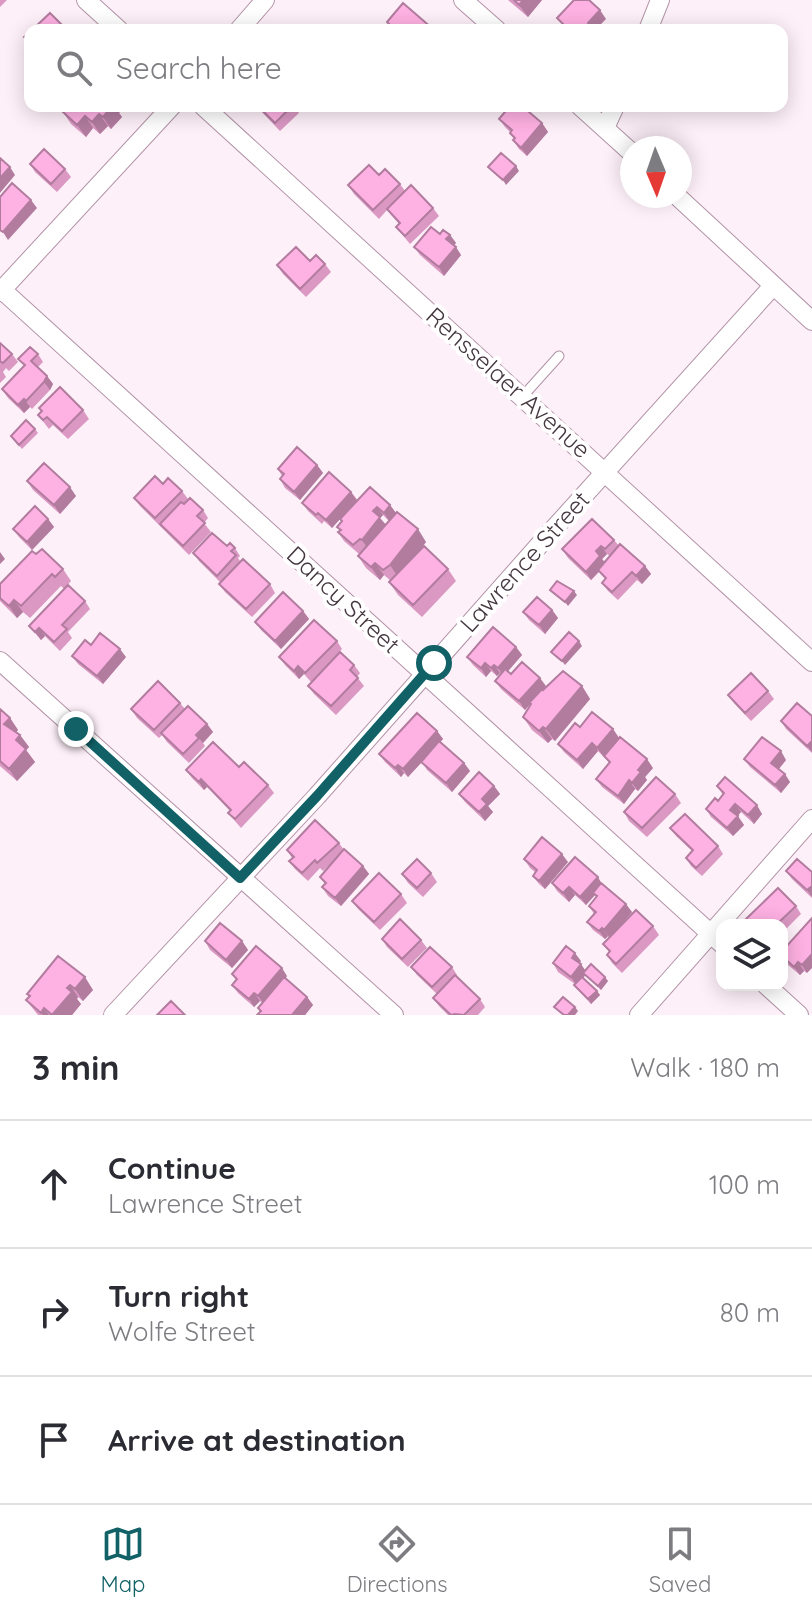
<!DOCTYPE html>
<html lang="en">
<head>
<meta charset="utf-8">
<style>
	body { margin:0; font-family:Quicksand,sans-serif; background:#f2f2f3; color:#2b2b33 }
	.controls { position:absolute; right:24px; bottom:24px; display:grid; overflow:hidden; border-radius:16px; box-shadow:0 4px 20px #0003 }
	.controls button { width:72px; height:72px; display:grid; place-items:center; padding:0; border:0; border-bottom:2px solid #e1e1e2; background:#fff; color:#2b2b33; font:40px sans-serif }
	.compass { position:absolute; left:620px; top:136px; width:72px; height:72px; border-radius:50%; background:#fff; box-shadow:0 4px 20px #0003; rotate:178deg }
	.stop { position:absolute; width:24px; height:24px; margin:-18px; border:6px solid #116167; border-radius:50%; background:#fff }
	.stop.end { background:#116167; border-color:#fff; box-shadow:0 2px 8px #0008 }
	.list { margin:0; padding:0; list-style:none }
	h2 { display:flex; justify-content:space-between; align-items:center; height:104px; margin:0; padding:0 32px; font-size:34px }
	h2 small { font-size:26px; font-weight:400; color:#7c7c81 }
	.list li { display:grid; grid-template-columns:52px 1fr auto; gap:24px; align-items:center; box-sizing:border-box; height:128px; padding:0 32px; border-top:2px solid #e1e1e2 }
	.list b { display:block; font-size:30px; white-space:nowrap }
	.list p { margin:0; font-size:26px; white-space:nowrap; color:#7c7c81 }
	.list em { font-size:26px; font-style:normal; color:#7c7c81 }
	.icon { flex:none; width:44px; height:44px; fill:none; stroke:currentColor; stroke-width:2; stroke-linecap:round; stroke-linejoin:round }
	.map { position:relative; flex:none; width:812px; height:1015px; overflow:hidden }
	.search { position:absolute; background:#fff; box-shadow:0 4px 20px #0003; left:24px; right:24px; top:24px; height:88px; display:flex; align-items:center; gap:20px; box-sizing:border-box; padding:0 28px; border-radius:16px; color:#7c7c81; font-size:30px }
	.sheet { height:488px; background:#fff }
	nav { display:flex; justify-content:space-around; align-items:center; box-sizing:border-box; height:112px; border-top:2px solid #e1e1e2; background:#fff; font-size:22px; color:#7c7c81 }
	nav a { display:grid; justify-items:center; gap:4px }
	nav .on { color:#116167 }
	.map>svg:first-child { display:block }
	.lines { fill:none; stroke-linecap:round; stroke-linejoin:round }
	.lane-casing { stroke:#b293a7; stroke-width:11 }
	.street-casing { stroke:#b293a7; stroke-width:20 }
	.lane { stroke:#fff; stroke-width:9 }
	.street { stroke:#fff; stroke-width:18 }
	.wall { fill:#da98c3; fill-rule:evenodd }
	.shaded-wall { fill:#b27c9f }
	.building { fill:#feb1e3; stroke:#b27c9f; stroke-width:2 }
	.route { stroke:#116167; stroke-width:10 }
	.labels { text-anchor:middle; stroke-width:8; stroke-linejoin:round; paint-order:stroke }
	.street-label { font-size:24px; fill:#44373f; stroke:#fff }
</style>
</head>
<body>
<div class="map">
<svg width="812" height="1015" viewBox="0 0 812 1015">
	<rect width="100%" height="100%" fill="#fef0f9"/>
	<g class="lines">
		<g class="lane-casing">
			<path id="lane" d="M523 396 559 356"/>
		</g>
		<g class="street-casing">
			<path id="street" d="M86 0 119 30
				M463 0 497 30
				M239 30 265 0
				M648 30 660 0
				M203 106 812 662
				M580 106 632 153
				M605 128 615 106
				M677 196 812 321
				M0 288 722 944
				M0 292 172 106
				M0 661 394 1015
				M766 985 799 1015
				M113 1015 317 796 549 534 773 286
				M639 1015 812 819"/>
		</g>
		<use href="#lane" class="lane"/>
		<use href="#street" class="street"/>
	</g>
	<path class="wall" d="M0 0H7L0 7Z
		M508 0H542L528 17Z
		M68 106H125L119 113 122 117 111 129 108 126 100 134 93 128 86 137 71 124 63 112Z
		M256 106H294L299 113 280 131Z
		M499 119 542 123 548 132 527 156 519 149 513 140 514 139 510 133V132L505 127Z
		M30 164 65 169 71 177 57 192 35 172Z
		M379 175 400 184 405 191 433 208 439 216 410 244 396 227 399 224 387 210 379 219 354 194 348 185Z
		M440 234 450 235 456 243 454 245 461 255 444 276 420 255 414 247Z
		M310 261 325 264 331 272 306 297 283 274 277 265Z
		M0 343 12 354 18 362 9 371 6 368 3 372 6 377 0 383Z
		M38 354 43 362 38 367 47 376 53 384 50 390 32 409 30 407 24 413 8 398 2 389 24 366 18 359Z
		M39 408 83 410 89 419 68 439 53 425 49 429 38 415 41 412Z
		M35 429 38 433 22 449 11 436Z
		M317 465 323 473 300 500 285 488 280 479 282 476 278 469Z
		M27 481 76 496 60 514 33 490Z
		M163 484 182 491 188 499 183 504 203 510 208 518 204 523 211 532 189 555 140 506 134 498Z
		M351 492 357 500 332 528 324 521 322 524 308 511 302 503Z
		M390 505 396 513 389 521 383 515 380 518 386 525 426 542 416 555 448 569 456 581 422 617 398 595 389 582 391 581 384 575 380 580 366 568 358 556 366 547 359 554 344 541 338 532 340 531 337 527 341 521Z
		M48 519 54 527 32 550 19 537 13 529Z
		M614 540 619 546 645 566 651 574 642 584 637 580 618 600 608 591 602 583 605 579 599 572 591 580 568 558 562 549ZM607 554 610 556 605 562 602 559Z
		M227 546 235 548 240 556 238 558 240 561 270 584 275 593 252 617 225 592 219 584 220 582 199 561 193 553Z
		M36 554 63 569 71 581 64 589 61 586 30 618 23 612 17 618 0 601V584Z
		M85 601 90 609 68 632 72 638 60 651 45 636 41 640 29 626Z
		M552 610 558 618 545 634 529 620 523 612Z
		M303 611 309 619 281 649 261 630 255 622Z
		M337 641 342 649 311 682 304 674 299 679 285 665 279 657Z
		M91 645 126 657 103 684 78 664 72 656Z
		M516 647 522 655 508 671 511 674 546 686 543 690 582 686 590 699 555 741 552 739 548 743 532 730 523 717 531 705 530 704 525 710 501 689 495 681 501 674 500 673 497 676 491 671 486 677 473 665 467 657Z
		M354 665 360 673 357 677 364 686 336 715 314 694 308 686Z
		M768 691 774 699 751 721 734 703 728 695Z
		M180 703 185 709 207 724 213 732 203 743 205 746 189 763 167 742 162 735 159 738 137 718 131 709Z
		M0 709 10 718 18 730 16 732 20 735 29 747 26 750 35 762 17 781 0 766Z
		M812 716V753L786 729 781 721Z
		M580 727 613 729 619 738 603 756 598 751 583 769 564 752 558 744Z
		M437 731 443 739 440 742 464 763 470 771 452 792 427 770 422 762 408 777 404 773 401 777 385 762 379 754Z
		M604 756 653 768 645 777 647 780 638 791 635 789 624 804 602 787 596 779 609 763Z
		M744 759 786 760 779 769 790 782 781 793 750 767Z
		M239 767 268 785 274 793 241 828 228 813 230 811 207 787 204 790 192 778 186 770Z
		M494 786 500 794 488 806 493 812 485 821 465 802 459 794Z
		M717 786 762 814 754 824 741 812 737 816 744 825 733 836 711 817 706 809 718 801 723 795Z
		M675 794 681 803 647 837 629 821 624 812Z
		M670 828 718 846 723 854 702 876 691 866 686 858 692 851 676 836Z
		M339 843 344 850 363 866 369 874 341 906 328 896 322 887 325 884 320 877 334 861 323 871 320 868 308 881 295 869 289 861 292 858 287 850Z
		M524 859 568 862 545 889 539 884 533 876 535 872 530 868Z
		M786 871 812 872V898L792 879Z
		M431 873 437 882 423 897 408 883 402 874Z
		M552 883H602L632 912 619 928 653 926 659 935 622 973 612 963 607 955 609 952 603 944 609 938 608 936 605 939 593 930 587 922 594 914 589 906 596 897 595 895 586 905 575 895 569 902 557 891Z
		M401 894 407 903 380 930 358 909 352 901Z
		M796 906 801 914 782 933V925H751L746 919Z
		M812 918 807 973 804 971 800 975 788 965 782 956 786 953 784 949Z
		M382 939 421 940 427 948 408 967 387 947Z
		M205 941H242L248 950 232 968 210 950Z
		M58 956 93 990 83 1001 78 997 77 999 81 1004 72 1015H38L26 1000 29 997 27 994Z
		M581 961 579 963 585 971 608 981 601 990 585 975 583 978 600 995 591 1004 577 989 574 985 575 984 558 972 553 963Z
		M411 967H452L457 975 456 976 480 999 485 1007 478 1015H448L439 1006 433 998 437 994 417 975Z
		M232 974 287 976 285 979 307 997 313 1005 305 1015H257L260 1012 258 1008 262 1003 260 1001 254 1007 238 993 232 985 236 980Z"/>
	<path class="shaded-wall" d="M523 0H542L528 17 519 5Z
		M600 10 606 19 595 30H590L588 23Z
		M112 106H125L119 113 122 117 111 129 103 117Z
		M99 114 108 126 100 134 92 122Z
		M85 116 93 128 86 137 77 125Z
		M542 123 548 132 527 156 521 148Z
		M516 166 519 171 506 185 503 180Z
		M10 167 15 175 0 193V178Z
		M31 200 37 208 8 240 3 232Z
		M450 235 456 243 452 247 446 239Z
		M456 247 461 255 444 276 439 267Z
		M47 376 53 384 50 390 44 382Z
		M24 399 30 407 24 413 18 405Z
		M317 465 323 473 300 500 294 492Z
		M70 487 76 496 60 514 54 505Z
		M351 492 357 500 332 528 326 520Z
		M390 505 396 513 389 521 384 513Z
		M377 507 383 515 380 518 386 525 368 549 362 540 373 511Z
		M48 519 54 527 32 550 27 542Z
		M418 529 426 542 398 577 390 565Z
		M601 546 607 554 602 559 606 564 591 580 586 572 596 551Z
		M0 552 5 559 0 564Z
		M375 563 384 575 380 580 371 567Z
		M645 566 651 574 642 584 636 576Z
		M574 591 577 595 568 606 565 602Z
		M14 600 23 612 17 618 9 606Z
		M552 610 558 618 545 634 539 625Z
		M303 611 309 619 281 649 275 641Z
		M39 628 45 636 41 640 35 632Z
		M579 641 582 646 565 665 562 661Z
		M516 647 522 655 504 676 498 668Z
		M120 649 126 657 103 684 97 676Z
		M485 663 491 671 486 677 481 668Z
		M494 665 500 673 497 676 491 668Z
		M298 666 304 674 299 679 294 671Z
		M540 678 546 686 525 710 519 701Z
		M582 686 590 699 555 741 546 729Z
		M10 718 18 730 12 737 4 724Z
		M207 724 213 732 203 743 196 735Z
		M543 727 552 739 548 743 539 731Z
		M613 729 619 738 603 756 597 748Z
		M437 731 443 739 408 777 403 769Z
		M20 735 29 747 26 750 35 762 17 781 9 769 16 740Z
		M812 741V752L807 746Z
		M592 743 598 751 583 769 577 760Z
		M781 751 786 760 777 771 771 763Z
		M647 759 653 768 645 777 647 780 638 791 632 783 638 770Z
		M464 763 470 771 452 792 446 783Z
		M398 765 404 773 401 777 395 768Z
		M785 774 790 782 781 793 775 785Z
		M201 779 207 787 204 790 199 782Z
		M629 780 635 789 624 804 618 796Z
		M494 786 500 794 488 806 493 812 485 821 479 812 482 799Z
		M735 804 741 812 736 818 730 810Z
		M757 805 762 814 754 824 748 815Z
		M738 816 744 825 733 836 727 828Z
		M562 854 568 862 545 889 539 881Z
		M363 866 369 874 341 906 335 898Z
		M598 877 603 886 586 905 580 897Z
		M812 886V897L807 890Z
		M569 887 575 895 569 902 563 893Z
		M626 904 632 912 610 938 604 930Z
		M602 928 608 936 605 939 599 931Z
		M242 941 248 950 232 968 226 960Z
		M575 953 581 961 578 966 572 958Z
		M812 954V968L807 973 802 965Z
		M798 962 804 971 800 975 794 967Z
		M581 964 587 973 577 986 571 977Z
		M282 968 287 976 264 1004 258 996Z
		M85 977 93 990 83 1001 75 989Z
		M605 977 608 981 601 990 598 986Z
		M70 985 78 997 77 999 81 1004 72 1015H53Z
		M597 991 600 995 591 1004 588 999Z
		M254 993 260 1001 254 1007 249 999Z
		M307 997 313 1005 305 1015H292Z
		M575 1007 578 1011 575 1015H568Z
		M44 1008 49 1015H43L41 1013Z"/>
	<path class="building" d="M514 0H523L519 5Z
		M574 0H589L600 10 588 23 592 27 590 30H563L566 27 557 18Z
		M403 3 433 29 432 30H395L387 22Z
		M50 13 67 30H32Z
		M30 32V43L24 37Z
		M68 106H112L103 117 99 114 92 122 85 116 77 125 63 112Z
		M258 106H292L275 123Z
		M510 106H522L542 123 521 148 513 140 515 138 510 133 512 130 499 119Z
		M44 149 65 169 51 184 30 164Z
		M501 153 516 166 503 180 488 167Z
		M0 158 10 167 0 178Z
		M369 165 379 175 385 169 400 184 373 210 348 185Z
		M12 183 31 200 3 232 0 230V197Z
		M411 185 433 208 405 236 396 227 400 223 387 209Z
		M431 227 440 234 443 230 450 235 446 239 456 247 439 267 414 247Z
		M296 247 310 261 316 255 325 264 300 289 277 265Z
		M0 343 12 354 3 363 0 361Z
		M30 347 38 354 31 361 47 376 44 382 26 401 24 399 18 405 2 389 25 365 18 359Z
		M60 387 83 410 62 431 47 417 43 420 38 415 42 411 39 408Z
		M26 420 35 429 19 445 11 436Z
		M297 447 317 465 294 492 280 479 284 474 278 469Z
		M44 463 70 487 54 505 27 481Z
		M329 472 351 492 326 520 318 513 316 515 302 503Z
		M155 476 163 484 168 478 182 491 155 518 134 498Z
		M370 487 390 505 384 513 377 507 373 511 380 517 362 540 360 539 353 545 338 532 341 530 337 527 342 521 340 519Z
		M190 498 203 510 197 516 205 523 183 546 160 524 181 502 184 504Z
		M35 506 48 519 27 542 13 529Z
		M397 512 418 529 390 565 383 570 375 563 371 567 358 556Z
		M592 519 614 540 605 549 601 546 596 551 600 556 586 572 562 549Z
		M212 533 227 546 230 543 235 548 231 551 236 555 217 576 193 553Z
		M620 544 645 566 636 576 632 572 612 592 602 583 606 578 598 570Z
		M424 546 448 569 413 605 389 582Z
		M42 549 63 569 55 577 52 574 21 606 14 600 9 606 0 598V584L32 551 36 554Z
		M243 559 270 584 246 609 219 584Z
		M557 581 574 591 565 602 550 590Z
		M68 585 85 601 62 625 67 629 54 642 39 628 35 632 29 626Z
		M283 592 303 611 275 641 255 622Z
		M537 597 552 610 539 625 523 612Z
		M314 620 337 641 305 673 298 666 294 671 279 657Z
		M493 627 516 647 498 668 494 665 491 668 485 663 481 668 467 657Z
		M569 632 579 641 562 661 551 652Z
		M100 633 120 649 97 676 72 656 85 640 91 645Z
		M340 652 354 665 350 670 358 678 331 706 308 686Z
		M522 662 540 678 519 701 495 681 505 669 511 674Z
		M563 671 582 686 546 729 543 727 539 731 523 717 531 704 529 703 542 689 543 690Z
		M751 673 768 691 745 713 728 695Z
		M158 681 180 703 154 730 131 709Z
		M797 703 812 716V741L807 746 781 721Z
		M188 706 207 724 196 735 199 738 183 754 161 733Z
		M0 709 10 718 4 724 20 735 16 740 26 749 9 769 0 761Z
		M592 712 613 729 597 748 592 743 577 760 558 744 575 723 580 727Z
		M417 713 437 731 403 769 398 765 395 768 379 754Z
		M620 737 647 759 638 770 641 772 632 783 629 780 618 796 596 779 610 762 604 756Z
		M762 737 781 751 771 763 785 774 775 785 744 759Z
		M439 741 464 763 446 783 421 762Z
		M213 742 239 767 244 762 268 785 235 819 228 813 231 810 201 779 199 782 186 770Z
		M479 772 494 786 482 799 487 804 479 812 459 794Z
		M656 777 675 794 642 828 624 812Z
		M725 777 757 805 748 815 735 804 730 810 738 816 727 828 706 809 715 798 718 801 724 793 717 786Z
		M685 814 718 846 696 868 686 858 693 850 670 828Z
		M315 820 339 843 317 863 315 860 302 873 289 861 294 857 287 850Z
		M542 837 562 854 539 881 533 876 537 870 524 859Z
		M344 849 363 866 335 898 322 887 326 883 320 877Z
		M575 857 598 877 580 897 569 887 563 893 552 883Z
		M417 859 431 873 417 888 402 874Z
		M797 859 812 872V886L807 890 786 871Z
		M379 873 401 894 374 922 352 901Z
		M601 883 626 904 604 930 602 928 599 931 587 922 596 912 589 906 597 896 593 893Z
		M778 888 796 906 776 925H752L746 919Z
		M636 910 653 926 616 964 607 955 610 951 603 944Z
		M812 918V954L802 965 798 962 794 967 782 956 786 952 784 949Z
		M400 919 421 940 402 959 382 939Z
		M220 923 242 941 226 960 205 941Z
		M256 946 282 968 258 996 254 993 249 999 232 985 237 979 232 974Z
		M566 946 575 953 572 958 581 964 571 977 553 963Z
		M430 947 452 967 432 987 411 967Z
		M58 956 85 977 75 989 70 985 67 988 72 992 52 1015 44 1008 41 1013 26 1000 30 996 27 994Z
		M591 964 605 977 598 986 583 973Z
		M455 975 480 999 464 1015 455 1014 451 1015 433 998Z
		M284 977 307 997 292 1015H257L261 1011 258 1008Z
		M582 977 597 991 588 999 574 985Z
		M563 997 575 1007 568 1015H564L554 1007Z
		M171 1001 185 1015H157Z"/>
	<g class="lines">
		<path class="route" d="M76 729 240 878 317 796 434 663"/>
	</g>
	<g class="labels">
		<g class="street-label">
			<text transform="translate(508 383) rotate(42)" y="8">Rensselaer Avenue</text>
			<text transform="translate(525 562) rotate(-48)" y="8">Lawrence Street</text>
			<text transform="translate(343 600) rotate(43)" y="8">Dancy Street</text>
		</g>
	</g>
</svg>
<div class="controls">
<button><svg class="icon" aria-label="layers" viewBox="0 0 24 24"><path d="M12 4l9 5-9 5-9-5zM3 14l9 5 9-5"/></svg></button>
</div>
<svg class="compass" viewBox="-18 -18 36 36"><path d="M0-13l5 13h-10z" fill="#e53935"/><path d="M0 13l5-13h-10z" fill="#7c7c81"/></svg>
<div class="stop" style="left:434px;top:663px"></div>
<div class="stop end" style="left:76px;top:729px"></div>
<div class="search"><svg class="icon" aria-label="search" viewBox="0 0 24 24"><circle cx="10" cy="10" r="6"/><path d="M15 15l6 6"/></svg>Search here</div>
</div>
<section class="sheet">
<h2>3 min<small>Walk · 180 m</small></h2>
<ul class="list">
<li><svg class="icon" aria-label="ahead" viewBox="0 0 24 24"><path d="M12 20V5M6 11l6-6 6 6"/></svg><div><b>Continue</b><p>Lawrence Street</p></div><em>100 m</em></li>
<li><svg class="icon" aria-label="right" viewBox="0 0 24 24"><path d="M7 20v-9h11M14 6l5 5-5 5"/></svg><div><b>Turn right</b><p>Wolfe Street</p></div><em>80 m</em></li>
<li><svg class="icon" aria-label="arrive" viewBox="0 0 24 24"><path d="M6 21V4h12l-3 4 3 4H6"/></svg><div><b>Arrive at destination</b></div></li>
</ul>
</section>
<nav>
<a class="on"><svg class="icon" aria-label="map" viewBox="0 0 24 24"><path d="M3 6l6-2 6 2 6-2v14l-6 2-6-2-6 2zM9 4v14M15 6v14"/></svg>Map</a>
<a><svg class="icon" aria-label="directions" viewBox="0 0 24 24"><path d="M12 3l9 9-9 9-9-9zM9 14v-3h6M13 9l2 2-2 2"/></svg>Directions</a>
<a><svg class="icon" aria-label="saved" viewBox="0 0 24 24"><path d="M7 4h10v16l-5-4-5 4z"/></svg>Saved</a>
</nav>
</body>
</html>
